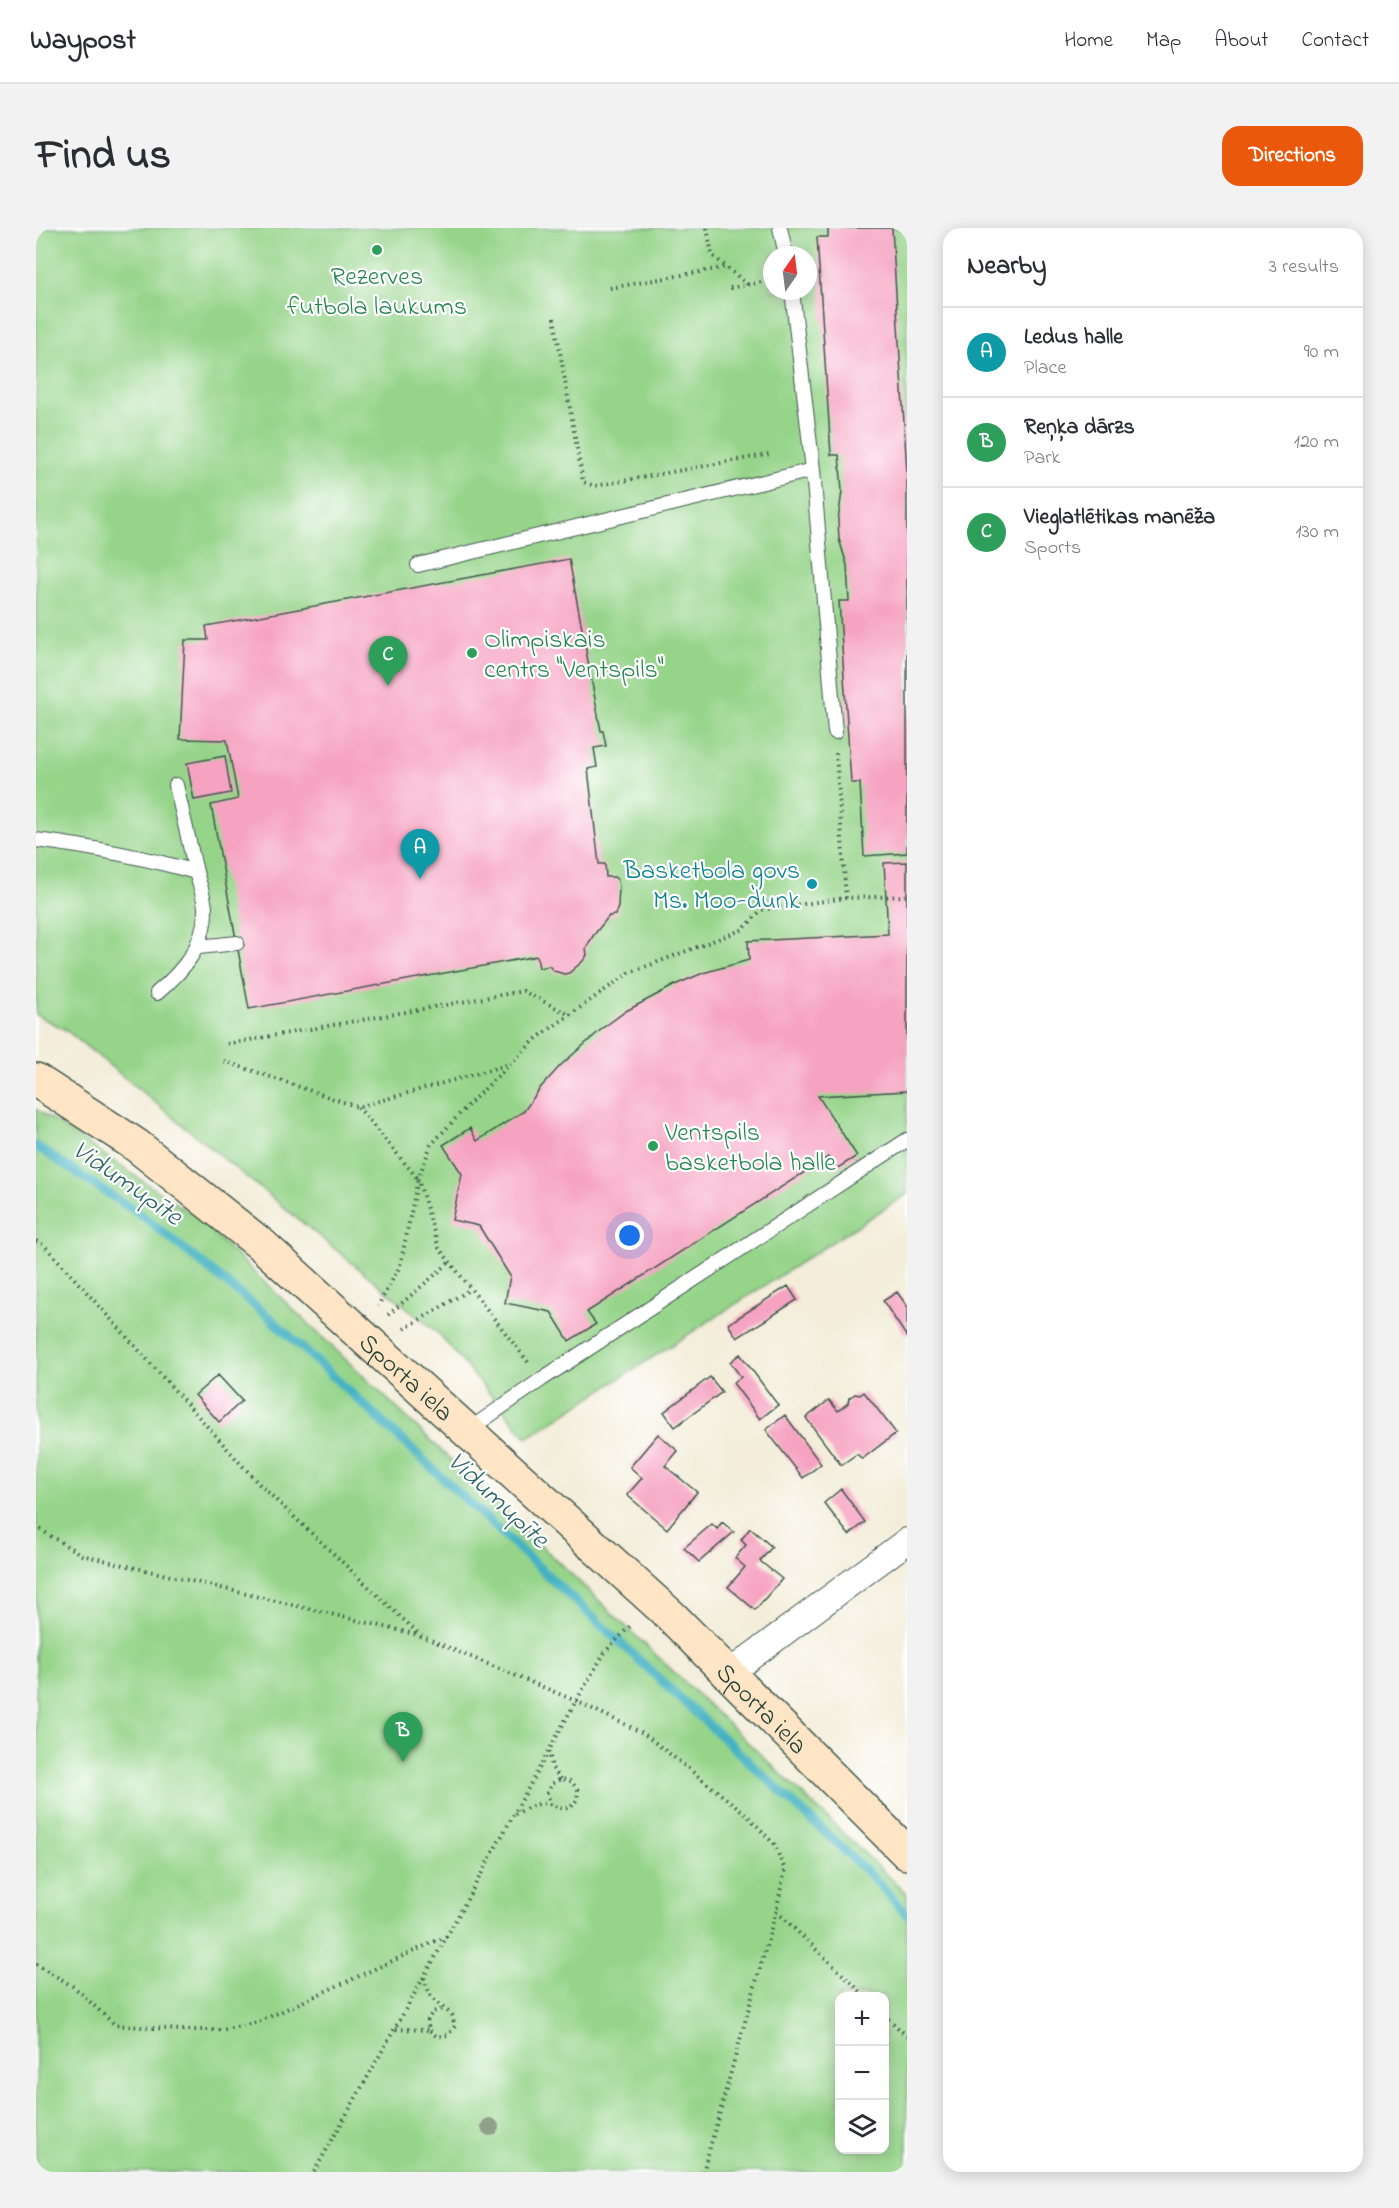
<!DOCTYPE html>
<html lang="en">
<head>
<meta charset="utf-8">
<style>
	body { margin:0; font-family:"Indie Flower",sans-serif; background:#f2f2f3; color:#2b2b33 }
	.controls { position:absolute; right:18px; bottom:18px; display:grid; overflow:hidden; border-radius:12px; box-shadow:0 3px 15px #0003 }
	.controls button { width:54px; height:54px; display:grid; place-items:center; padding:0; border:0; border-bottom:2px solid #e1e1e2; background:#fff; color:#2b2b33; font:30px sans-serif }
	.compass { position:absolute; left:727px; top:18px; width:54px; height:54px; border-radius:50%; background:#fff; box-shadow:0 3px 15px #0003; rotate:14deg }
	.you { position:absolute; left:594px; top:1008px; width:21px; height:21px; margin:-15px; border:4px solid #fff; border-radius:50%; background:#1a73e8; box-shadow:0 0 0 9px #1a73e833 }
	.badge { display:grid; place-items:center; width:39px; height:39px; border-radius:50%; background:#ea580c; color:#fff; font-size:20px; font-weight:700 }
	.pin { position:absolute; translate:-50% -50px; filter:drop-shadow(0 2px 3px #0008) }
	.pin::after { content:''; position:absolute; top:32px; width:21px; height:18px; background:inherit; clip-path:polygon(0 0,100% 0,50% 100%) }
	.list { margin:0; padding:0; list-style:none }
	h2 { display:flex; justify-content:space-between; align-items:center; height:78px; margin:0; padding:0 24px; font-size:26px }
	h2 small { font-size:20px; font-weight:400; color:#7c7c81 }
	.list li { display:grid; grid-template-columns:39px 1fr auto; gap:18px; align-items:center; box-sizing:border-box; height:90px; padding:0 24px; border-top:2px solid #e1e1e2 }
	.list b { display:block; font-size:22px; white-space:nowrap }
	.list p { margin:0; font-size:20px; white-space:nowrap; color:#7c7c81 }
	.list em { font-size:20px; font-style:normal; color:#7c7c81 }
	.icon { flex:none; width:33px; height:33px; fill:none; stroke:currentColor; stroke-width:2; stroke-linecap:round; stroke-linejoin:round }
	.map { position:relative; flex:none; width:871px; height:1944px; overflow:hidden; border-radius:18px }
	header { display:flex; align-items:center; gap:36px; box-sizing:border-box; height:84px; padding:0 30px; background:#fff; border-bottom:2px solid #e1e1e2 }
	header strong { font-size:28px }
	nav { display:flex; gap:33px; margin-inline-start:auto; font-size:21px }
	.intro { display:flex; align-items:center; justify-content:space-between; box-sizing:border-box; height:144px; padding:0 36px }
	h1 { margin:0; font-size:42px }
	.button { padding:15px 27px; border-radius:18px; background:#ea580c; color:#fff; font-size:21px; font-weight:700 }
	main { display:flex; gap:36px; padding:0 36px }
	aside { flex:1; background:#fff; border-radius:18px; box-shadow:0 3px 15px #0003 }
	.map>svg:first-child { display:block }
	.green { fill:#96d48a; stroke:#5a885f; stroke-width:1.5; fill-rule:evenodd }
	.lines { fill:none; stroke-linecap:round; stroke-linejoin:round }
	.stream { stroke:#45b2c2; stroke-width:9 }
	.building { fill:#f6a2c1 }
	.lane-casing { stroke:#3f574d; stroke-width:16 }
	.street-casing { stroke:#3f574d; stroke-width:28 }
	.secondary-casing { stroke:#3f574d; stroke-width:36 }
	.path { stroke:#3f574d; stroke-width:4; stroke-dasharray:1.5 4.5; stroke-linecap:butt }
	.lane { stroke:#fff; stroke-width:14 }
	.street { stroke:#fff; stroke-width:26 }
	.secondary { stroke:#fde5c5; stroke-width:33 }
	.tree { fill:#8fa18a }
	.leisure-dot { fill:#2e9e5b; stroke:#fff; stroke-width:2 }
	.culture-dot { fill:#0f9aa8; stroke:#fff; stroke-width:2 }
	.labels { text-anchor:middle; stroke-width:4.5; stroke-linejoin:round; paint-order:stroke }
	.leisure-label { font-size:26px; fill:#27864d; stroke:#fff; text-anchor:start }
	.culture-label { font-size:26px; fill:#0d838f; stroke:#fff; text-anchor:end }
	.street-label { font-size:26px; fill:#1f3d34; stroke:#fff }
	.water-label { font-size:27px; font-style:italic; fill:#2c6666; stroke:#fff }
</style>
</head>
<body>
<header>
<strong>Waypost</strong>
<nav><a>Home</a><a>Map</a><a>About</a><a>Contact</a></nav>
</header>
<div class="intro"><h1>Find us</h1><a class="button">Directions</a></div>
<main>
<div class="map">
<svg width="871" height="1944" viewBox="0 0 871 1944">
	<rect width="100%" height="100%" fill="#fff"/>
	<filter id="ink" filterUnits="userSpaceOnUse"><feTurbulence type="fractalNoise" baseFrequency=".0167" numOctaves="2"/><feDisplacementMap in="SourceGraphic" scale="12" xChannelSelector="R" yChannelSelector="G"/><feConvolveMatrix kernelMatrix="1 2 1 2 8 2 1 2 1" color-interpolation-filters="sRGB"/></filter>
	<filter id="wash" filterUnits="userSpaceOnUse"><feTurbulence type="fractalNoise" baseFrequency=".008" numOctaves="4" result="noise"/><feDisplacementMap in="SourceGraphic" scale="24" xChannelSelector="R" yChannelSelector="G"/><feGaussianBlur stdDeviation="1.35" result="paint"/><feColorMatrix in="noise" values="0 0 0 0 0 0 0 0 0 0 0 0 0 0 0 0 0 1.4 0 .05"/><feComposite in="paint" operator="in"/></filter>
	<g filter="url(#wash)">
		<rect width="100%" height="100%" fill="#f3edd9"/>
		<path class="green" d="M0 0H871V966L491 1210 402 1105 30 802 0 787ZM736 27H772V63H736Z
			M0 881 159 988 871 1666V1944H0ZM804 1768H848V1922H804Z"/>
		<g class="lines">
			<path class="stream" d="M0 918 108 989 233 1089 837 1649 871 1687"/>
		</g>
		<g id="blocks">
			<path class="building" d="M792 0H856L871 244V625L828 628 824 555H815L803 373H813L811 337 803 311 802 293 806 263 803 227H795L781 9H792Z
				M533 331 565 503H567L570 518 558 520 561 539 552 541 563 636H569L570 649H578L582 652 583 659 582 679 579 687 573 688 557 708 550 720 551 727 547 733 533 745 528 746 518 743 513 738 503 740 501 728 213 781 175 577 202 571 191 512 144 511 149 412H172L170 398Z
				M189 528 195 565 158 572 151 535Z
				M871 634V863L782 868 821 928 800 941 792 929 551 1084 560 1096 533 1113 515 1084 469 1075 474 1048 443 998 416 992 426 946 407 917 434 900 441 913 488 883 505 859 525 837 568 799 590 783 641 756 667 745 713 732 712 713 852 706 848 635Z
				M752 1058 761 1072 701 1110 692 1096Z
				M861 1064 871 1078V1109L847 1073Z
				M704 1126 742 1177 724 1191 697 1155 705 1149 694 1134Z
				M182 1147 206 1173 183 1194 159 1167Z
				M674 1149 686 1164 639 1199 628 1184Z
				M828 1164 860 1205 826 1231 821 1226 805 1237 770 1190 793 1172 802 1183 812 1175 813 1170 819 1166 824 1167Z
				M749 1187 785 1236 767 1250 730 1202Z
				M622 1206 642 1223 629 1238 661 1264 631 1301 591 1267 606 1250 594 1239Z
				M805 1261 829 1294 813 1307 788 1275Z
				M686 1294 698 1304 663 1334 648 1320 676 1296 681 1301Z
				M714 1300 736 1319 724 1333 746 1351 719 1382 692 1359 709 1339 699 1330 710 1317 705 1312Z"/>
		</g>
	</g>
	<g filter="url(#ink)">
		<use href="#blocks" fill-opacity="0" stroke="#3f574d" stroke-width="1.5"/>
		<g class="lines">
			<g class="lane-casing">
				<path id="lane" d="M744 0 750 27
					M756 63 777 242 799 504
					M382 337 777 242
					M140 557 160 644
					M0 612C54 619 107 629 160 644 163 656 170 672 169 684 168 719 146 744 121 765
					M163 719 201 715
					M431 1203 506 1151 871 912"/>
			</g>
			<g class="street-casing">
				<path id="street" d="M693 1445 871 1313"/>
			</g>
			<g class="secondary-casing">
				<g id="secondary">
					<path id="s1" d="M0 852 100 917 227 1018 634 1387 871 1625"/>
				</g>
			</g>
			<path class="path" d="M671 0 676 27 712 57
				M574 60 691 39
				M694 60 736 52
				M518 90 547 254 559 258 734 226
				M800 525 810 670 871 668
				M191 816 487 763 534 787
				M188 833 322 879 471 837
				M322 879 382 951 364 1038 342 1078
				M0 1013 9 1018 222 1255 385 1408 540 1473 607 1505 710 1586 738 1616 749 1642 740 1683 829 1768
				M352 1087 414 1034
				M368 1101 435 1061
				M492 1134 403 1020 382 951 395 917 432 877 501 810 593 745 708 701 725 682 810 670
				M0 1297 11 1306 46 1327 383 1407
				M513 1523 516 1540 525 1551
				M479 1586C490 1581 503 1572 516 1577 524 1580 525 1581 534 1580L541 1572 542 1562 535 1553 525 1551 515 1556 511 1565 515 1576
				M0 1736 38 1759 79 1797 144 1802H186L222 1794 411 1708
				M388 1750 395 1770 416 1787 419 1798 412 1807 401 1809 393 1802 391 1792 397 1784 407 1781
				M848 1787 871 1808
				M360 1801 393 1802
				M278 1944 411 1708 540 1473 569 1424 596 1396
				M667 1944 740 1683"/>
			<use href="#lane" class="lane"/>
			<use href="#street" class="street"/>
			<use href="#secondary" class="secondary"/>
		</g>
		<circle class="tree" cx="454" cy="1899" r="9"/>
	</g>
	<g class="leisure-dot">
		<circle cx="341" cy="22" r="6"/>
		<circle cx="436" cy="425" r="6"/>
		<circle cx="617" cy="918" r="6"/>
	</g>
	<circle class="culture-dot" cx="776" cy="656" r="6"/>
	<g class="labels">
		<g class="leisure-label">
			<text x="341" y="56" text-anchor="middle">Rezerves<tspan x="341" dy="30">futbola laukums</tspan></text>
			<text x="448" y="419">Olimpiskais<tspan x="448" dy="30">centrs "Ventspils"</tspan></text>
			<text x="629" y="912">Ventspils<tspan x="629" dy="30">basketbola halle</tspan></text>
		</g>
		<g class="culture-label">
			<text x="764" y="650">Basketbola govs<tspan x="764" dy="30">Ms. Moo-dunk</tspan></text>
		</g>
		<g class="street-label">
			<text dy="9" stroke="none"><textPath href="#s1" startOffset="476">Sporta iela</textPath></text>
			<text dy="9" stroke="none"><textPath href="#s1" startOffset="962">Sporta iela</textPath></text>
		</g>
		<g class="water-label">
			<text transform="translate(92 954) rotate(35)" y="9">Vidumupīte</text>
			<text transform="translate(463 1271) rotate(43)" y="9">Vidumupīte</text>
		</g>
	</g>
</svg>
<div class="controls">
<button>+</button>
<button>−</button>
<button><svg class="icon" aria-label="layers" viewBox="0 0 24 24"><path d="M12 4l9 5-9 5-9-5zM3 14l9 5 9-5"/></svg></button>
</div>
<svg class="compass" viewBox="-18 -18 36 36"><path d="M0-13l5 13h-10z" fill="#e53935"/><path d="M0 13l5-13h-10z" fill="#7c7c81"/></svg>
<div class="you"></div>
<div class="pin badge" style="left:384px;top:651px;background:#0f9aa8">A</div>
<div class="pin badge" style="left:367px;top:1534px;background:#2e9e5b">B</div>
<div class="pin badge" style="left:352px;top:458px;background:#2e9e5b">C</div>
</div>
<aside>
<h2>Nearby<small>3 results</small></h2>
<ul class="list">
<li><span class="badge" style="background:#0f9aa8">A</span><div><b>Ledus halle</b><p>Place</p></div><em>90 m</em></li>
<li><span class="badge" style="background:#2e9e5b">B</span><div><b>Reņķa dārzs</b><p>Park</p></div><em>120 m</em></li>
<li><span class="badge" style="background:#2e9e5b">C</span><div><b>Vieglatlētikas manēža</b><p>Sports</p></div><em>130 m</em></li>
</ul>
</aside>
</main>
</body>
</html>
